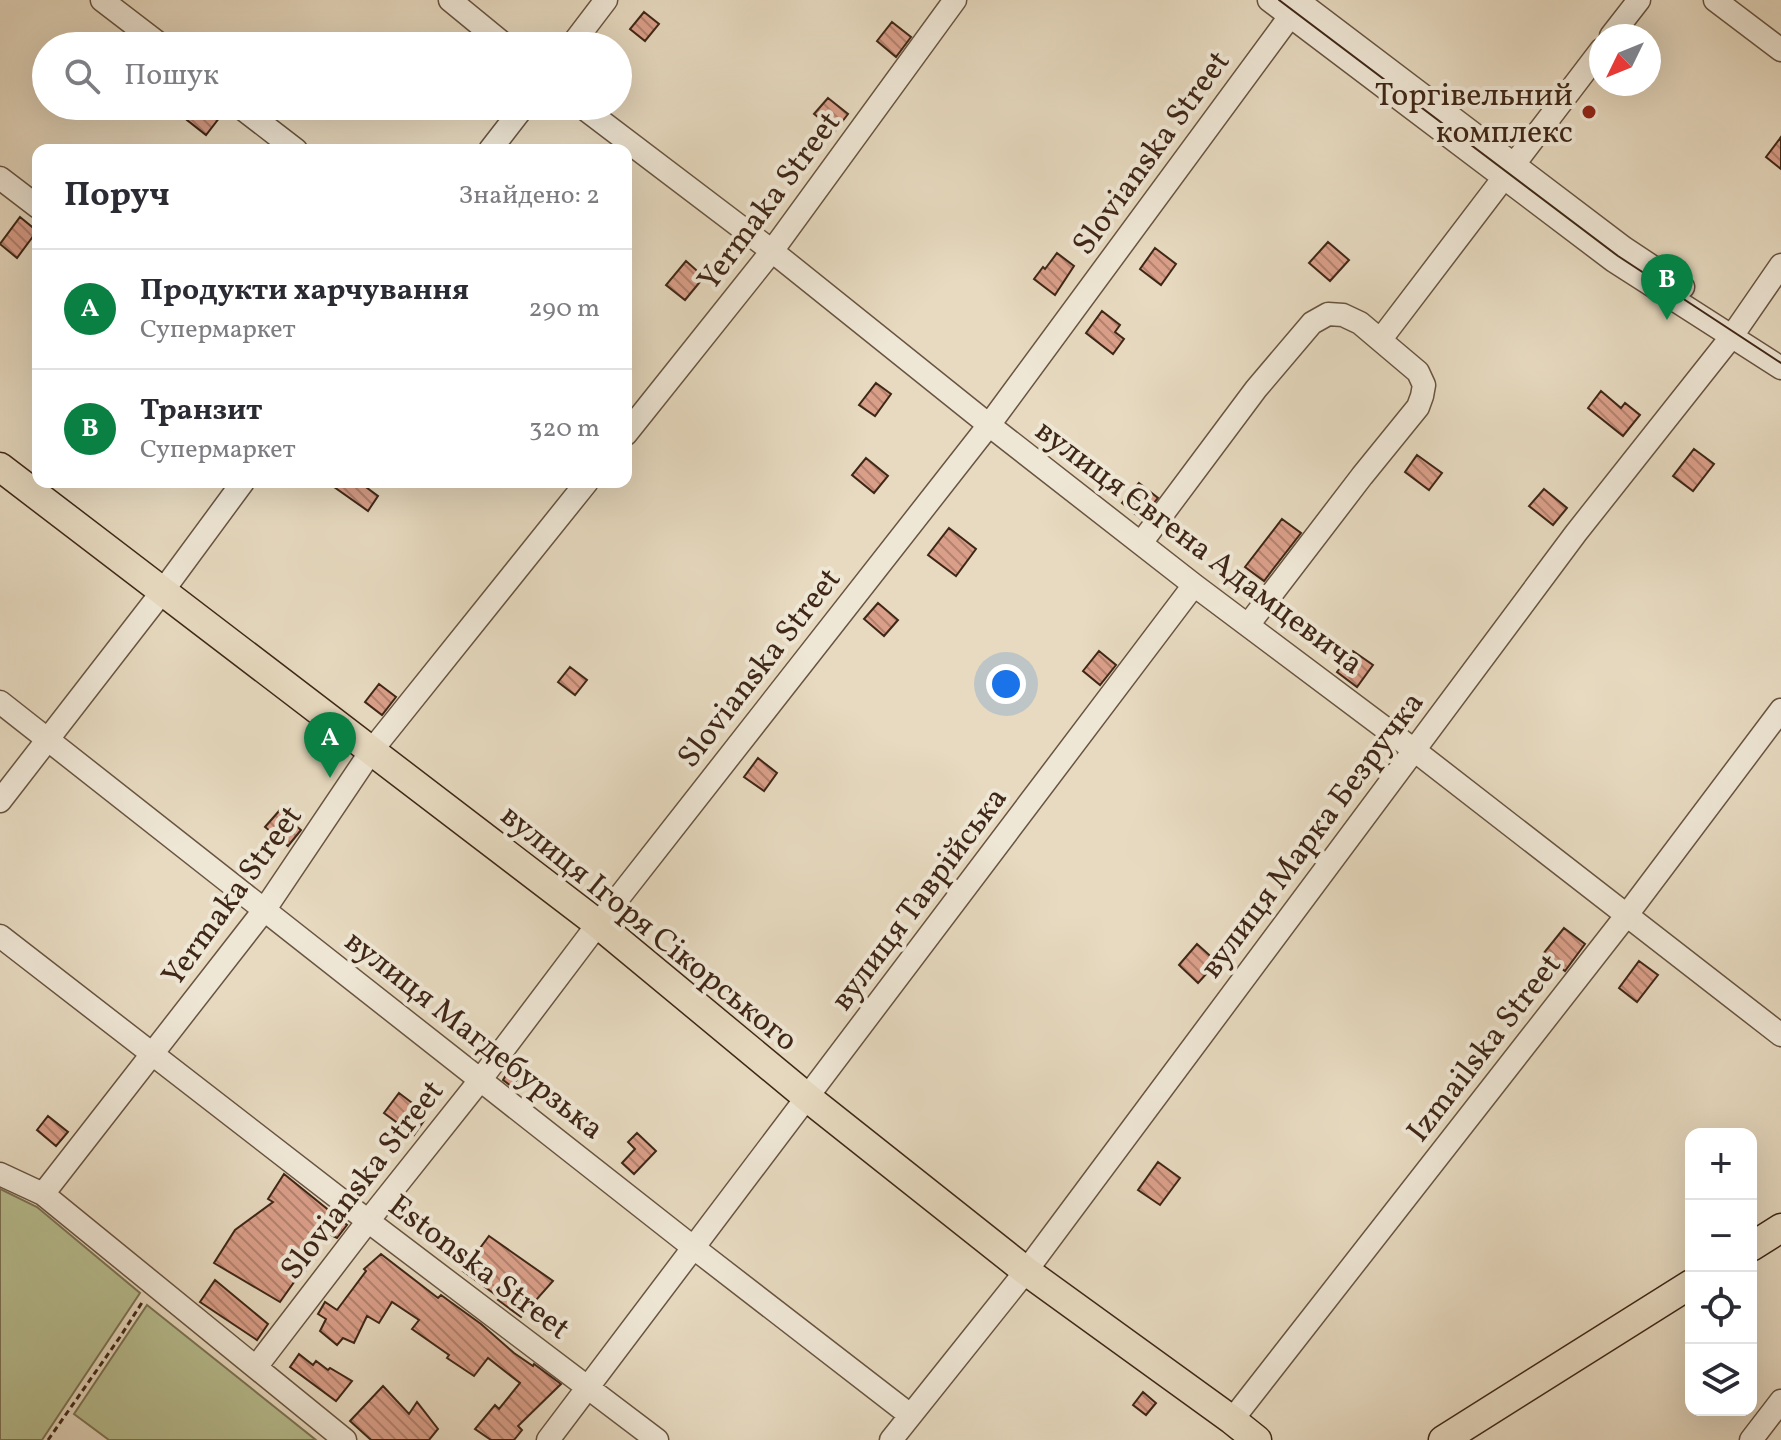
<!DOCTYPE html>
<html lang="uk">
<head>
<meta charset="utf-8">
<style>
	body { margin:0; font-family:Vollkorn,serif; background:#f2f2f3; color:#2b2b33 }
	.controls { position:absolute; right:24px; bottom:24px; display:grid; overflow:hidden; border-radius:16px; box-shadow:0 8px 32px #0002 }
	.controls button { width:72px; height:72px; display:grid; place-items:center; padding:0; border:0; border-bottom:2px solid #e1e1e2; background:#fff; color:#2b2b33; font:40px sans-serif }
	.compass { position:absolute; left:1589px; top:24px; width:72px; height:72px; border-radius:50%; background:#fff; box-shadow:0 8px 32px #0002; rotate:227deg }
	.you { position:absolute; left:1006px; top:684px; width:28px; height:28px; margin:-20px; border:6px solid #fff; border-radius:50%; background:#1a73e8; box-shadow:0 0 0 12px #1a73e833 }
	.badge { display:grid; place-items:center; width:52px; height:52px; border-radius:50%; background:#0b8043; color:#fff; font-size:26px; font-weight:700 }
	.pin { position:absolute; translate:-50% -66px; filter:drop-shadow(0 2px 4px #0008) }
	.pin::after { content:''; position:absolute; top:42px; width:28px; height:24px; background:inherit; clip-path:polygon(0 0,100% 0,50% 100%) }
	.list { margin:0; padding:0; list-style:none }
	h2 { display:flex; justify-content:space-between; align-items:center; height:104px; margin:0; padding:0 32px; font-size:34px }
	h2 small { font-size:26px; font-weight:400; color:#7c7c81 }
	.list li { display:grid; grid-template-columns:52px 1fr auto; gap:24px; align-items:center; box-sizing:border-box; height:120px; padding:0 32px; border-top:2px solid #e1e1e2 }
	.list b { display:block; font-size:30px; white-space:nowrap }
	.list p { margin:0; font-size:26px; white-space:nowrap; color:#7c7c81 }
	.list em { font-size:26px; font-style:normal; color:#7c7c81 }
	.icon { flex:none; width:44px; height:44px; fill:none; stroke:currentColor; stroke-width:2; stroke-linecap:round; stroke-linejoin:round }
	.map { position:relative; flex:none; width:1781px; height:1440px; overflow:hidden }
	.search { position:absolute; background:#fff; box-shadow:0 8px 32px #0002; left:32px; top:32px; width:600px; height:88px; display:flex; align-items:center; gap:20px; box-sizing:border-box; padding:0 28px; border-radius:44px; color:#7c7c81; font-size:30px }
	.panel { position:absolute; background:#fff; box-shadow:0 8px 32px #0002; left:32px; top:144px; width:600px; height:344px; border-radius:16px }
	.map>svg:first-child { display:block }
	.grass { fill:#b8bf91; stroke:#7c7354; stroke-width:2 }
	.building { fill:url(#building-back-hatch); stroke:#3f2717; stroke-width:2 }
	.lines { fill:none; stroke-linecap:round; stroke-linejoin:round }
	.minor-casing { stroke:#695441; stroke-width:25 }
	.major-casing { stroke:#3f2717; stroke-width:31 }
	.path { stroke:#3f2717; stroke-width:3; stroke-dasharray:6 4; stroke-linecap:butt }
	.minor { stroke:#efe7d6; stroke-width:22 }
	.major { stroke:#e7dac0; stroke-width:28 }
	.tram { stroke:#3f2717; stroke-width:2 }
	.poi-dot { fill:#8f2418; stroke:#efe7d6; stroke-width:3 }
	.labels { text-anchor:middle; stroke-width:8; stroke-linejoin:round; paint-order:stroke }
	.poi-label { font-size:32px; fill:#3f2717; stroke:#efe7d6; text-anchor:end }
	.street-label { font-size:32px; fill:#3f2717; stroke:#efe7d6 }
</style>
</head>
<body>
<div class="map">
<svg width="1781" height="1440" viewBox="0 0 1781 1440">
	<defs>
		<pattern id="building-back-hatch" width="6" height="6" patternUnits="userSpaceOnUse" patternTransform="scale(2)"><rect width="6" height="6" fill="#da9f89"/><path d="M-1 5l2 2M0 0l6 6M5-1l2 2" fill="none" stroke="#b2826f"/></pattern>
	</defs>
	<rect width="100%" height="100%" fill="#e7dac0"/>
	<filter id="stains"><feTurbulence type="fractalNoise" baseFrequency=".0025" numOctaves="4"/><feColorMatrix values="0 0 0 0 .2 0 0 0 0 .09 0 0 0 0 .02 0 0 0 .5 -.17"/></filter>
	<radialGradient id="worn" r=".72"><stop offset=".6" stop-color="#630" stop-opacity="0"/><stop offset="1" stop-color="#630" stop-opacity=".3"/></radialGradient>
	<path class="grass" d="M0 1189 37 1207 140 1293 42 1440H0Z
		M147 1305 316 1440H109L74 1414Z"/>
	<path class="building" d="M644 12 659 24 645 41 630 29Z
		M892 22 911 37 896 57 877 41Z
		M828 98 848 114 835 131 814 114Z
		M199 106H207L220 117 206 135 187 120Z
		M1781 137V169L1766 157Z
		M20 217 37 231 17 258 0 244Z
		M1328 242 1349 260 1330 281 1309 263Z
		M1155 248 1176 264 1161 285 1140 269Z
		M1057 253 1074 266 1055 295 1034 279 1043 267 1045 269Z
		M686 261 704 277 685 300 666 285Z
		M1102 311 1120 325 1115 332 1124 339 1113 354 1086 333Z
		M876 383 891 394 875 416 859 405Z
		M1601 391 1621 408 1625 403 1640 415 1623 436 1588 408Z
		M1694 449 1714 464 1693 491 1673 476Z
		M1417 455 1442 473 1429 490 1405 472Z
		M866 458 888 476 874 493 852 475Z
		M327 482H359L378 496 368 511Z
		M1139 483 1158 498 1141 519 1122 503Z
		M1544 489 1567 508 1553 525 1529 506Z
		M1282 519 1301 533 1264 581 1245 567Z
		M949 528 976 549 956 576 928 555Z
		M878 603 898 620 884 636 864 619Z
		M1099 651 1116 665 1100 685 1083 671Z
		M1353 651 1373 665 1357 687 1337 672Z
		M570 667 587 680 575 695 558 682Z
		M379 684 396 697 382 715 365 702Z
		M758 758 777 773 764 791 744 777Z
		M279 811 301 830 288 846 265 827Z
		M1564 928 1585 944 1565 971 1543 954Z
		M1197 944 1217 962 1198 983 1179 965Z
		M1639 961 1658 975 1637 1002 1619 988Z
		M516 1059 527 1067 524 1073 511 1086 503 1080Z
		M399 1093 428 1115 414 1135 384 1113Z
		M48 1116 68 1132 56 1146 37 1130Z
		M637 1133 656 1151 634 1174 622 1163 635 1149 628 1142Z
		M1158 1162 1180 1178 1160 1205 1138 1190Z
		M284 1174 347 1225 337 1238 329 1234 308 1253 315 1258 306 1270 304 1268 280 1302 214 1263 235 1230 273 1202 268 1199Z
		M489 1236 553 1281 521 1317 498 1300 500 1298 463 1271Z
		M381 1254 438 1298 441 1295 481 1324 514 1353 533 1366 534 1364 561 1384 518 1426 522 1430 514 1440H491L475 1429 495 1405 499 1409 520 1383 488 1358 474 1376 447 1358 449 1355 412 1329 419 1320 392 1302 379 1323 367 1316 354 1343 343 1338 337 1345 320 1331 326 1319 318 1314 325 1302 337 1310 366 1271 364 1269Z
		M215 1280 268 1324 257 1340 200 1302Z
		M299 1354 313 1365 316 1361 328 1370 330 1368 352 1381 336 1401 290 1367Z
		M383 1386 409 1414 417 1402 438 1429 429 1440H371L350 1421Z
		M1143 1392 1156 1403 1146 1415 1133 1405Z"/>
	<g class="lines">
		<g class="minor-casing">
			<path id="minor" d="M102 0 162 46
				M450 0 506 46
				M1269 0 1614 261 1781 368
				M1297 0 1624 248 1683 287
				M1715 0 1781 50
				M1611 36 1639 0
				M571 46 606 0
				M239 106 296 150
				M581 106 772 251 989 425 1194 585 1414 750 1781 1035
				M490 150 524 106
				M0 178 38 207
				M1381 339 1601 50
				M626 434 772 251 955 0
				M1141 543 1256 389 1312 323 1328 314 1343 315 1360 323 1418 372 1424 385 1422 396 1418 407 1362 476 1248 625
				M0 702 694 1248 910 1415
				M0 801 162 592 243 482
				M0 936 368 1221 657 1440
				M0 1174 43 1194 345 1440
				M43 1194 265 909 372 750 587 482
				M256 1367 368 1221 481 1079 598 924 989 425 1302 0
				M1232 1420 1626 916 1781 710
				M548 1440 1194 585
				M891 1440 1026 1271 1576 533 1732 336 1781 265
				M1751 1440 1781 1401"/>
		</g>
		<g class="major-casing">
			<path id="major" d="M0 467 598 924 808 1098 1026 1271 1232 1420 1257 1440
				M1751 1247 1781 1228
				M1443 1440 1691 1284"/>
		</g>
		<path class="path" d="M48 1440 120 1337 143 1301"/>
		<use href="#minor" class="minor"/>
		<use href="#major" class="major"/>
		<path class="tram" d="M1279 0 1618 256 1781 363"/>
	</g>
	<circle class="poi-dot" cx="1589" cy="112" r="8"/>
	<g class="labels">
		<g class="poi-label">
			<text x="1573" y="105">Торгівельний<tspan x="1573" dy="37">комплекс</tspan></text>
		</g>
		<g class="street-label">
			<text transform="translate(1150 152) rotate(-54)" y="11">Slovianska Street</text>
			<text transform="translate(768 200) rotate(-53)" y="11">Yermaka Street</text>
			<text transform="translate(1200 546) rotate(37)" y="11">вулиця Євгена Адамцевича</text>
			<text transform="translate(758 667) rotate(-52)" y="11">Slovianska Street</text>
			<text transform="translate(1311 834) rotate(-53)" y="11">вулиця Марка Безручка</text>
			<text transform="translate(231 895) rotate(-54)" y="11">Yermaka Street</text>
			<text transform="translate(918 898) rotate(-53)" y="11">вулиця Таврійська</text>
			<text transform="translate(650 927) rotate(39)" y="11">вулиця Ігоря Сікорського</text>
			<text transform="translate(475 1034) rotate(38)" y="11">вулиця Магдебурзька</text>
			<text transform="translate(1483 1047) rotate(-52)" y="11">Izmailska Street</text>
			<text transform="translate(361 1179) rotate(-52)" y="11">Slovianska Street</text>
			<text transform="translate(480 1266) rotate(37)" y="11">Estonska Street</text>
		</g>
	</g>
	<rect width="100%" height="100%" filter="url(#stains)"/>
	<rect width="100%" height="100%" fill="url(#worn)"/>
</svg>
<div class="controls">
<button>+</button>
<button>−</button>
<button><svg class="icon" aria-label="locate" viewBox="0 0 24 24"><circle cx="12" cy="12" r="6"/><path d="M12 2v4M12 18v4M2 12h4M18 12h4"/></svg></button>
<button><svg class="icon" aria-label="layers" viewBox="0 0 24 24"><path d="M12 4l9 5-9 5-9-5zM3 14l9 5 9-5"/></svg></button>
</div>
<svg class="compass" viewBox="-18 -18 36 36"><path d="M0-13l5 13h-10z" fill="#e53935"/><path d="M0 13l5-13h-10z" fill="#7c7c81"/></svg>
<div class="you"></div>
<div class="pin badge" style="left:330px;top:778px">A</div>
<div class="pin badge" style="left:1667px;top:320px">B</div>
<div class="search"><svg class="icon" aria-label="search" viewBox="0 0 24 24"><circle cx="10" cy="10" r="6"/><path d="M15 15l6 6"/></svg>Пошук</div>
<section class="panel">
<h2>Поруч<small>Знайдено: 2</small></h2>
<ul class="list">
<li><span class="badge">A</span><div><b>Продукти харчування</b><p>Супермаркет</p></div><em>290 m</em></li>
<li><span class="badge">B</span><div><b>Транзит</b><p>Супермаркет</p></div><em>320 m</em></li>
</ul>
</section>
</div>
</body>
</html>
